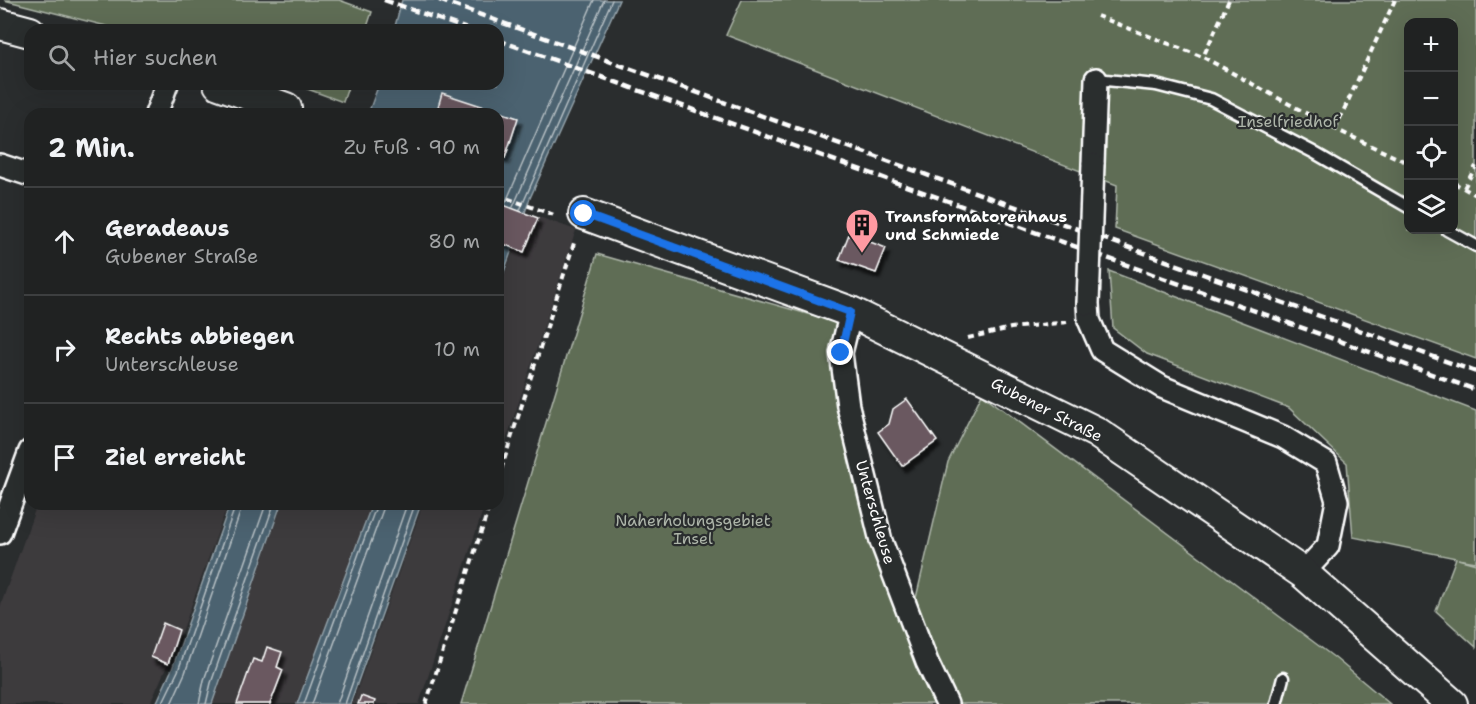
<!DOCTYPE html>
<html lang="de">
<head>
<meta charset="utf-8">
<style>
	body { margin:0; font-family:"Shantell Sans",sans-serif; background:#2d2f2f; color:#f1f3f6 }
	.controls { position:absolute; right:18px; top:18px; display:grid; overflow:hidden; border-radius:12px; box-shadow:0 6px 24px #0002 }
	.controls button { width:54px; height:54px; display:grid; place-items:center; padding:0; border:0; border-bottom:2px solid #3d3f40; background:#202222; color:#f1f3f6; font:30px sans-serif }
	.stop { position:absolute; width:18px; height:18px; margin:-14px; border:4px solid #1a73e8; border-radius:50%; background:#fff }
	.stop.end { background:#1a73e8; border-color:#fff; box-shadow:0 2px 6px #0008 }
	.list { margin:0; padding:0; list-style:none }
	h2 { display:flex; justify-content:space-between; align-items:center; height:78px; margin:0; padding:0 24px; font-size:26px }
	h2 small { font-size:20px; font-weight:400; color:#a2a4a5 }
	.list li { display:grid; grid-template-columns:39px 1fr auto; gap:18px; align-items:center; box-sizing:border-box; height:108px; padding:0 24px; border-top:2px solid #3d3f40 }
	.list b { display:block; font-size:22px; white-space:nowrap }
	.list p { margin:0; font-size:20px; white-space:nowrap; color:#a2a4a5 }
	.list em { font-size:20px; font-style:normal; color:#a2a4a5 }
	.icon { flex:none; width:33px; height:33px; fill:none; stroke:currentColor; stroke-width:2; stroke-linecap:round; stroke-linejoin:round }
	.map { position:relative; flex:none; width:1476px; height:704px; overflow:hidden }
	.search { position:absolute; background:#202222; box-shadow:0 6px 24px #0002; left:24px; top:24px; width:480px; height:66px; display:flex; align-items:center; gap:15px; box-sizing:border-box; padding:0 21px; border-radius:18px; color:#a2a4a5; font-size:22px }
	.panel { position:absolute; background:#202222; box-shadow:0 6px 24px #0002; left:24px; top:108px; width:480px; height:402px; border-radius:18px }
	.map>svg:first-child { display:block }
	.built { fill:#3d3a3d }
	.green { fill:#5e6d55; stroke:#aeb6aa; stroke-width:1.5; fill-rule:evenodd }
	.water { fill:#4b626f; stroke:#93a1a9; stroke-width:1.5 }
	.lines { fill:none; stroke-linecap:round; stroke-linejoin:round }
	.shore { stroke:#b7c0c5; stroke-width:1.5 }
	.building { fill:#6a5961; stroke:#fff; stroke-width:1.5; filter:url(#shadow) }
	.service-casing { stroke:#fff; stroke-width:15 }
	.minor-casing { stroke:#fff; stroke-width:26 }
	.secondary-casing { stroke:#fff; stroke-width:34 }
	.path { stroke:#fff; stroke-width:4; stroke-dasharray:6 4.5; stroke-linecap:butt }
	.service { stroke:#2a2d2e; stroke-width:10 }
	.minor { stroke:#2a2d2e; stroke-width:21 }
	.secondary { stroke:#2a2d2e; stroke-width:30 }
	.rail { stroke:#fff; stroke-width:4.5; stroke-dasharray:9 4.5; stroke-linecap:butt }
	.minor-bridge-casing { stroke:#fff; stroke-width:26; stroke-linecap:butt }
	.minor-bridge { stroke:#2a2d2e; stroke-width:21 }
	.route { stroke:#1a73e8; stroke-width:8 }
	.labels { text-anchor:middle; stroke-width:4.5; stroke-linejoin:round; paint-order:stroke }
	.park-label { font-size:16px; fill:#aeb6aa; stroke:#2a2d2e }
	.poi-label { font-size:16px; font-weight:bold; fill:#fff; stroke:#2a2d2e; text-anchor:start }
	.street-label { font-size:16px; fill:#fff; stroke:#2a2d2e }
</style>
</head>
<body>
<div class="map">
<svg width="1476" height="704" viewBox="0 0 1476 704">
	<defs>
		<filter id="shadow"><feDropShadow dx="3.5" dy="6" stdDeviation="1.5" flood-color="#0009"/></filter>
	</defs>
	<rect width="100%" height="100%" fill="#2a2d2e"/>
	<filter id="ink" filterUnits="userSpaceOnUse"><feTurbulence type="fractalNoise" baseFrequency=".0167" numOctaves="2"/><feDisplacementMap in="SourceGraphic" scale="12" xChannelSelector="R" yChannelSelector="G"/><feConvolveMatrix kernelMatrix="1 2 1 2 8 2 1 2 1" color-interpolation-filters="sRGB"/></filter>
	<g filter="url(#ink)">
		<path class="built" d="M539 217 576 230 498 465V293L514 248 525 251Z
			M37 504H228L182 632 150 704H0V607Z
			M282 504H371L296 704H213Z
			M423 504H485L419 704H352Z"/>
		<path class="green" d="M4 0H339L372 12 366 30H122Z
			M742 0H1476V359L1115 229 1117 185 726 35ZM1408 22H1454V230H1408Z
			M294 84H349L343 102Z
			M597 254 811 315 837 318 834 351 937 704H461Z
			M1109 271 1476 411V562L1458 559 1476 564V647L1436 611 1456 558 1353 537 1347 463 1289 408 1147 354 1113 328Z
			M982 394 1335 658 1390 704H952L931 660 916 598 948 462Z"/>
		<path class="water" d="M402 0H619L530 198 498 289V114H368L379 84H498V30H394Z
			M230 504H281L212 704H156L172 669Z
			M372 504H421L350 704H297Z"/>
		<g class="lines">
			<path class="shore" d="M505 204 594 0
				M513 207 604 0
				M520 210 612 0
				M162 704 178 671 236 504
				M171 704 185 673 243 504
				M199 704 204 680 266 504
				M206 704 211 683 274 504
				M304 704 377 504
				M312 704 385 504
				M337 704 407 504
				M345 704 415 504"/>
		</g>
		<path class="building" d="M442 93 518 118 505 158 498 156V114H436Z
			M498 203 538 218 524 252 498 242Z
			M849 234 886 248 876 273 839 260Z
			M907 399 937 441 902 466 878 432 889 424 893 409Z
			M163 623 179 630 168 664 151 657Z
			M267 647 282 652 277 667 283 670 270 704H237L253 659 262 662Z
			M361 696 375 701 374 704H358Z"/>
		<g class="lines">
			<g class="service-casing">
				<path id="service" d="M1096 79 1156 85 1211 99 1313 152 1408 207
					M1447 230 1476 246
					M1276 704 1283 678"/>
			</g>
			<g class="minor-casing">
				<path id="minor" d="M156 114 167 84
					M1093 164 1096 79
					M0 165 30 175
					M1088 304 1089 320 1102 350 1162 387 1283 437 1326 463 1337 501 1328 546 1303 573
					M851 312 841 353 848 406 881 541 927 662 947 704
					M0 533 30 451"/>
			</g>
			<g class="secondary-casing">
				<path id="secondary" d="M0 24 30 32
					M219 84 286 108
					M584 214 851 312 1096 432 1303 573 1452 704"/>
			</g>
			<path class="path" d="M1229 0 1203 57 1335 129 1408 163
				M1097 16 1203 57
				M1335 129 1395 0
				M1454 183 1476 195
				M1464 188 1476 166
				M498 195 557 216
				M968 338 1011 328 1068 322
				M498 479 575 240
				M426 704 490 504"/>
			<use href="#service" class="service"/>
			<use href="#minor" class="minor"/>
			<use href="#secondary" class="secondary"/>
			<path class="rail" d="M384 0 470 30
				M439 0 1476 372
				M498 40 1476 390"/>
			<g class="minor-bridge-casing">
				<path id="minor-bridge" d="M1088 304 1093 164"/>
			</g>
			<use href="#minor-bridge" class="minor-bridge"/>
		</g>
	</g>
	<g class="lines" filter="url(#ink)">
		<path class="route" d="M584 214 850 312 841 353"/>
	</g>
	<defs>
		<g id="building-pin" transform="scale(1.725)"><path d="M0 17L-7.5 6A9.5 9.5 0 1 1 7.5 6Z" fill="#ff9aa2" stroke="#2a2d2e"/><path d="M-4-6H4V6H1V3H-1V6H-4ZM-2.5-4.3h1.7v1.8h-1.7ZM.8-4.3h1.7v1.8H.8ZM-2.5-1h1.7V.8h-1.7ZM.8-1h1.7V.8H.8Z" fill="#111"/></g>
	</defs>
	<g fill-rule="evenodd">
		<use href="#building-pin" x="862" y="225"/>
	</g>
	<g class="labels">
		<g class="park-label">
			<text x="1288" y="127">Inselfriedhof</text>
			<text x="693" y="526">Naherholungsgebiet<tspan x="693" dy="18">Insel</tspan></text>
		</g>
		<g class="poi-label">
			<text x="885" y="222">Transformatorenhaus<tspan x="885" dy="18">und Schmiede</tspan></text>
		</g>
		<g class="street-label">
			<text transform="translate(1047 409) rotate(27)" y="6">Gubener Straße</text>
			<text transform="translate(876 512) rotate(74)" y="6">Unterschleuse</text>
		</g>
	</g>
</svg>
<div class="controls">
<button>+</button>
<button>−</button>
<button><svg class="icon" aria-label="locate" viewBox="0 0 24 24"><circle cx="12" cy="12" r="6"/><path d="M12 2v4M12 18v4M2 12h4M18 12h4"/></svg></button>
<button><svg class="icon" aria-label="layers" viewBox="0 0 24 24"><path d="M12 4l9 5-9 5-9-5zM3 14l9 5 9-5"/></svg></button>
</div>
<div class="stop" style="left:584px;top:214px"></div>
<div class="stop end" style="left:841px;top:353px"></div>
<div class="search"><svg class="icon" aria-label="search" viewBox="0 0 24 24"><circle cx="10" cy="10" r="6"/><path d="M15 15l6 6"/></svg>Hier suchen</div>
<section class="panel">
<h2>2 Min.<small>Zu Fuß · 90 m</small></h2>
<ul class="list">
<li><svg class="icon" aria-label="ahead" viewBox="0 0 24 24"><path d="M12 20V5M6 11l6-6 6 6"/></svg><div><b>Geradeaus</b><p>Gubener Straße</p></div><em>80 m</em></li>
<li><svg class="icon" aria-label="right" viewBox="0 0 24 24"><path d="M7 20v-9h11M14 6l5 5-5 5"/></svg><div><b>Rechts abbiegen</b><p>Unterschleuse</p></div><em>10 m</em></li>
<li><svg class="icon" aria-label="arrive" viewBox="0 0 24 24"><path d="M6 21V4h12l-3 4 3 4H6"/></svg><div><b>Ziel erreicht</b></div></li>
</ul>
</section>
</div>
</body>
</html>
